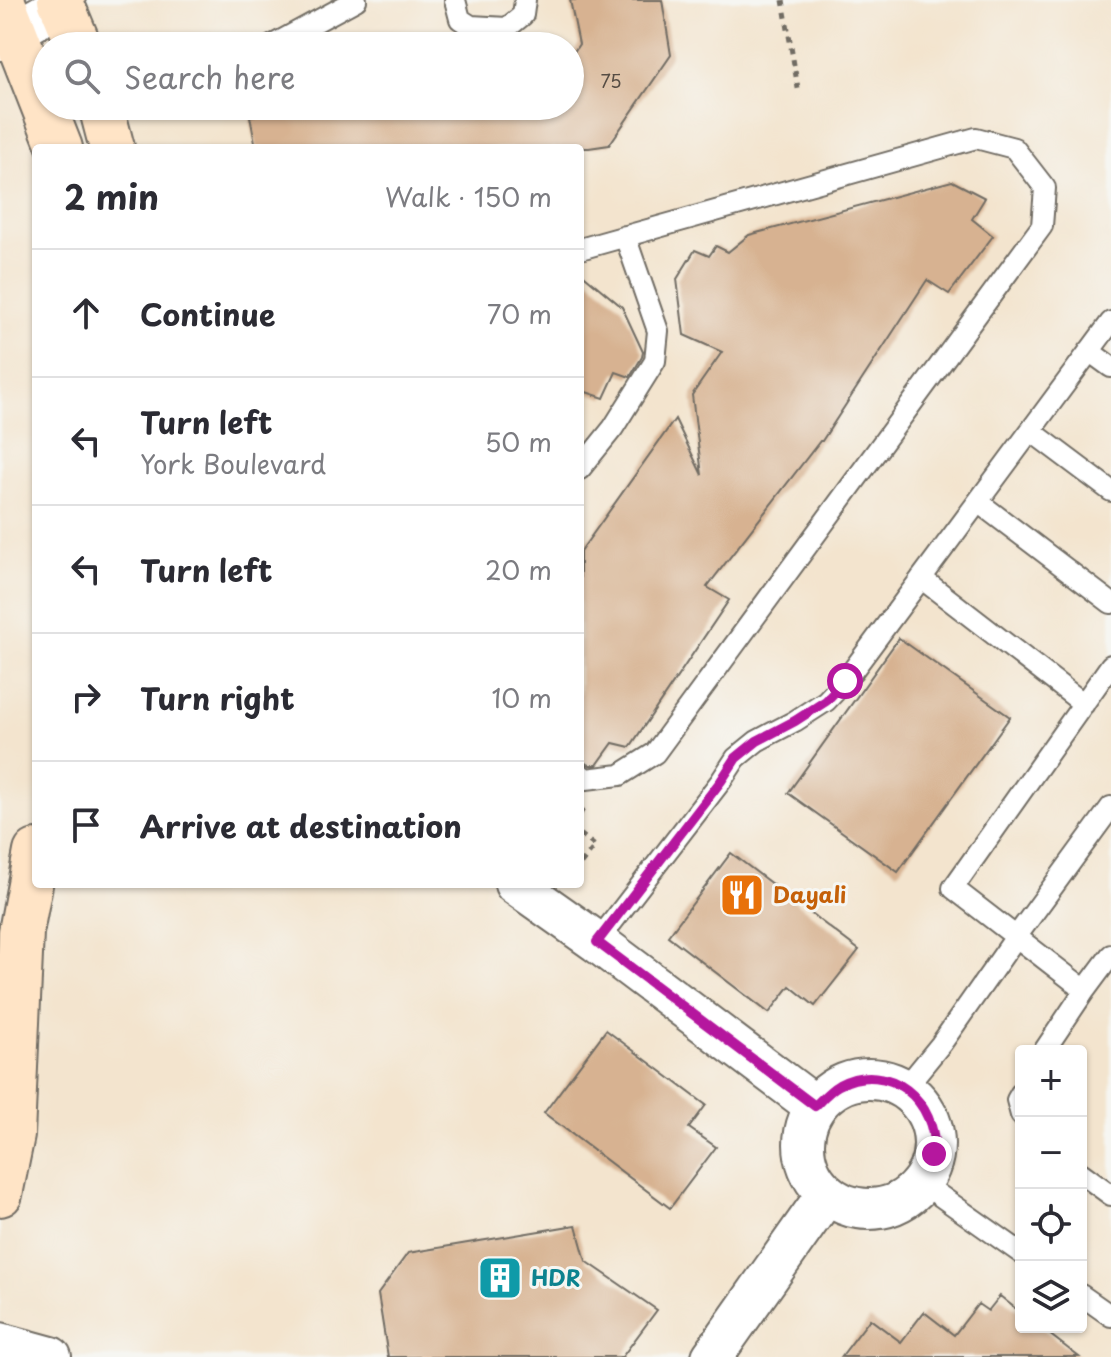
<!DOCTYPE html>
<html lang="en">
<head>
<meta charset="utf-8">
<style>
	body { margin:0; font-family:"Playpen Sans",sans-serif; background:#f2f2f3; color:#2b2b33 }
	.controls { position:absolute; right:24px; bottom:24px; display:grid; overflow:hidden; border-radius:8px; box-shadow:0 2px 6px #0004 }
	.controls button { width:72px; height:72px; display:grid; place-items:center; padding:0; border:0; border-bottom:2px solid #e1e1e2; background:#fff; color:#2b2b33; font:40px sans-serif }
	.stop { position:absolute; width:24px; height:24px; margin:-18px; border:6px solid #b5179e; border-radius:50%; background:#fff }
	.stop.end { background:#b5179e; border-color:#fff; box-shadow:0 2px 8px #0008 }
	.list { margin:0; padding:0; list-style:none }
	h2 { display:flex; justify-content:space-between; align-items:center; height:104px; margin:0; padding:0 32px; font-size:34px }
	h2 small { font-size:26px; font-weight:400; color:#7c7c81 }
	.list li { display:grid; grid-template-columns:52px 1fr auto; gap:24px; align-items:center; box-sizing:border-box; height:128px; padding:0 32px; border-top:2px solid #e1e1e2 }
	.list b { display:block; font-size:30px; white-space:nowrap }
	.list p { margin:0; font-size:26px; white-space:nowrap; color:#7c7c81 }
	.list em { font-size:26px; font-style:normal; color:#7c7c81 }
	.icon { flex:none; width:44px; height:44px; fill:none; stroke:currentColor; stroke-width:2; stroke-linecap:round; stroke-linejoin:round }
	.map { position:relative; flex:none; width:1111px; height:1357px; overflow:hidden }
	.search { position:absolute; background:#fff; box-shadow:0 2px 6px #0004; left:32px; top:32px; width:552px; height:88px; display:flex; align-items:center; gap:20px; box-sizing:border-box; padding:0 28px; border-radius:44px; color:#7c7c81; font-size:30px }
	.panel { position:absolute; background:#fff; box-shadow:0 2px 6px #0004; left:32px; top:144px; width:552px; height:744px; border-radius:8px }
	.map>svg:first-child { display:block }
	.building { fill:#d7b291 }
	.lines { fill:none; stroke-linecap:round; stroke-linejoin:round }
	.lane-casing { stroke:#716c64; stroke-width:24 }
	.street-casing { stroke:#716c64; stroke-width:44 }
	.secondary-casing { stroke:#716c64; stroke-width:48 }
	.path { stroke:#716c64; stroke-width:5; stroke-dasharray:6 6; stroke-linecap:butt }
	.lane { stroke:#fff; stroke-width:20 }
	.street { stroke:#fff; stroke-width:40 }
	.secondary { stroke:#ffe4c6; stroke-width:44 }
	.route { stroke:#b5179e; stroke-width:10 }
	.labels { text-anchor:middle; stroke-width:6; stroke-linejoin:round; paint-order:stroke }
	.number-label { font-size:18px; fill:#564d44 }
	.food-label { font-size:22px; font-weight:bold; fill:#c56008; stroke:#f6f6f2; text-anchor:start }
	.culture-label { font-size:22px; font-weight:bold; fill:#0d838f; stroke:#f6f6f2; text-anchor:start }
</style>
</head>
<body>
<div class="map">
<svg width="1111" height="1357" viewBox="0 0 1111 1357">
	<rect width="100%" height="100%" fill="#f6f6f2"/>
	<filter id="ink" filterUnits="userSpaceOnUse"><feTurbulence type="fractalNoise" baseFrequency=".0125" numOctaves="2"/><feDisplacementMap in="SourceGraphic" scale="16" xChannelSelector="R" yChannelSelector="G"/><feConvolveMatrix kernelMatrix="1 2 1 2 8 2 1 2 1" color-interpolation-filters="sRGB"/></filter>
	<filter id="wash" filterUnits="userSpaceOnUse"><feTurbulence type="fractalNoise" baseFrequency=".006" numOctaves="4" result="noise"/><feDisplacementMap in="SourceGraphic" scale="32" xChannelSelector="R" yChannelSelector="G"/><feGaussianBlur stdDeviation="1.8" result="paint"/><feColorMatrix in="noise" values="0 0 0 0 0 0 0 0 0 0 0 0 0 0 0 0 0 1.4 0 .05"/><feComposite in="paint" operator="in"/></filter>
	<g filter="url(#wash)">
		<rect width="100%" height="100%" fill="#f3e4ce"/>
		<g id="blocks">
			<path class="building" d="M570 0H662L671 55 609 145 589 148H256L250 116 310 106H570V58L579 44Z
				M952 181 985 198 972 219 993 236 949 294 927 280 822 441H820L707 587 729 600 630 747 613 743 597 765H590L580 761V552L675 419 702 475 692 395 722 352 684 335 677 279 695 250 709 256 716 246 728 252 749 235Z
				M580 272 622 307 643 352 642 357 630 377 616 372 604 398 580 390Z
				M899 638 1010 717 898 872 788 793Z
				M731 853 859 950 815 1006 790 986 769 1013 668 936Z
				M606 1030 706 1105 689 1128 716 1147 670 1208 544 1113Z
				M576 1225 586 1261 657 1310 622 1357H388L378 1294 408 1253Z
				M1000 1296 1021 1313V1327H1040L1079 1357H841L870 1319 901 1342 924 1312 954 1335 978 1304 988 1311Z"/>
		</g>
	</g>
	<g filter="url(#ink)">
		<use href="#blocks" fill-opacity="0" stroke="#716c64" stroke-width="2"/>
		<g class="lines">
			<g class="lane-casing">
				<path id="lane" d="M455 0 460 19 471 26 507 28 523 15 525 0
					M271 46 356 0
					M580 249 976 138 1014 148 1045 188 1042 226 655 753 620 775 586 779 580 774
					M1089 351 1111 367
					M1031 431 1111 491
					M580 469 613 428 655 361 658 331 625 236
					M978 502 1111 603
					M921 578 1084 704
					M597 942 721 781 736 758 757 741 795 721 826 701 845 681 1111 322
					M1085 990 953 888 1111 665
					M1044 1051 1085 990 1111 955
					M905 1088 941 1044 1016 937 1111 807
					M1021 1093 1017 1100 1021 1115
					M1081 1173 1111 1195
					M922 1183 1021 1253
					M1081 1295 1111 1316"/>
			</g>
			<g class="street-casing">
				<path id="street" d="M0 40 62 4
					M515 884 597 942 815 1106
					M804 1144a65 65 0 1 1 130 0a65 65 0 1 1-130 0Z
					M0 1343 51 1357
					M712 1357 827 1194"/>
			</g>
			<g class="secondary-casing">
				<path id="secondary" d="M2 0 60 148
					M60 0 79 46
					M101 106 112 148
					M0 1194 12 1135 21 932 36 852"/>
			</g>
			<path class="path" d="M783 0 799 94
				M580 814 586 804
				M580 834 595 846 580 865"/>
			<use href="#lane" class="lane"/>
			<use href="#street" class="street"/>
			<use href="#secondary" class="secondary"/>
		</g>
	</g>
	<g class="lines" filter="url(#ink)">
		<path class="route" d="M845 681 826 701 795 721 757 741 736 758 721 781 597 942 815 1106C823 1098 830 1090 839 1085 889 1059 938 1101 934 1154"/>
	</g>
	<defs>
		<g id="restaurant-square" transform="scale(2.3)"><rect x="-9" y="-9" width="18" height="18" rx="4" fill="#e8710a" stroke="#f6f6f2"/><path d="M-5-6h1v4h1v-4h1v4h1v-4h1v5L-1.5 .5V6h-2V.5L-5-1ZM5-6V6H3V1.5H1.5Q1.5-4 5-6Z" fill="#fff"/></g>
		<g id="building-square" transform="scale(2.3)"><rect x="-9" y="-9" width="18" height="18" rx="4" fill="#0f9aa8" stroke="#f6f6f2"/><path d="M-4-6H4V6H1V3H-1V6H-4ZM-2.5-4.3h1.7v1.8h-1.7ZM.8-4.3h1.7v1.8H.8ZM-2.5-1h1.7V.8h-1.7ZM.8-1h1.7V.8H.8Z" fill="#fff"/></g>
	</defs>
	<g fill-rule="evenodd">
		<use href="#restaurant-square" x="742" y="895"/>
		<use href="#building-square" x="500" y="1278"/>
	</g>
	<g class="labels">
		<g class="number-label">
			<text x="611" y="88">75</text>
		</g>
		<g class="food-label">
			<text x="773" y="903">Dayali</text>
		</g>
		<g class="culture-label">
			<text x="531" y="1286">HDR</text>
		</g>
	</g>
</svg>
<div class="controls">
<button>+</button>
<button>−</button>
<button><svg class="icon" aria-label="locate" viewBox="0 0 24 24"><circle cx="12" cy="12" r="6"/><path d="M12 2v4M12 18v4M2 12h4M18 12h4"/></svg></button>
<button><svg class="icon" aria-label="layers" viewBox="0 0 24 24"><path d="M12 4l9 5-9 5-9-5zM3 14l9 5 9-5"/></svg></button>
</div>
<div class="stop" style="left:845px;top:681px"></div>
<div class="stop end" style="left:934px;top:1154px"></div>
<div class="search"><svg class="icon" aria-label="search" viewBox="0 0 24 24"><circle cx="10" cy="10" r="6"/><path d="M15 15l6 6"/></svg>Search here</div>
<section class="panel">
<h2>2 min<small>Walk · 150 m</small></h2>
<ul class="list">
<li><svg class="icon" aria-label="ahead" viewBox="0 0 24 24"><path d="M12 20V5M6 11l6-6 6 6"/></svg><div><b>Continue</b></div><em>70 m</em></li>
<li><svg class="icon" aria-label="left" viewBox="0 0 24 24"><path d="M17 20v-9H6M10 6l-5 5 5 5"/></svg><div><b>Turn left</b><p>York Boulevard</p></div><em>50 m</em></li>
<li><svg class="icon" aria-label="left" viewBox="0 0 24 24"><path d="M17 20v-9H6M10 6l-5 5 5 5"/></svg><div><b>Turn left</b></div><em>20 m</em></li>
<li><svg class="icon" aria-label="right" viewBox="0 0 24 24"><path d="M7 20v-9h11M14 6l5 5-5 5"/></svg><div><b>Turn right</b></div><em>10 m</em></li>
<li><svg class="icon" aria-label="arrive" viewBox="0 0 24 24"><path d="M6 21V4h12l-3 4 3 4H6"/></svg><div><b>Arrive at destination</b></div></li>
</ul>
</section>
</div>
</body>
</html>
